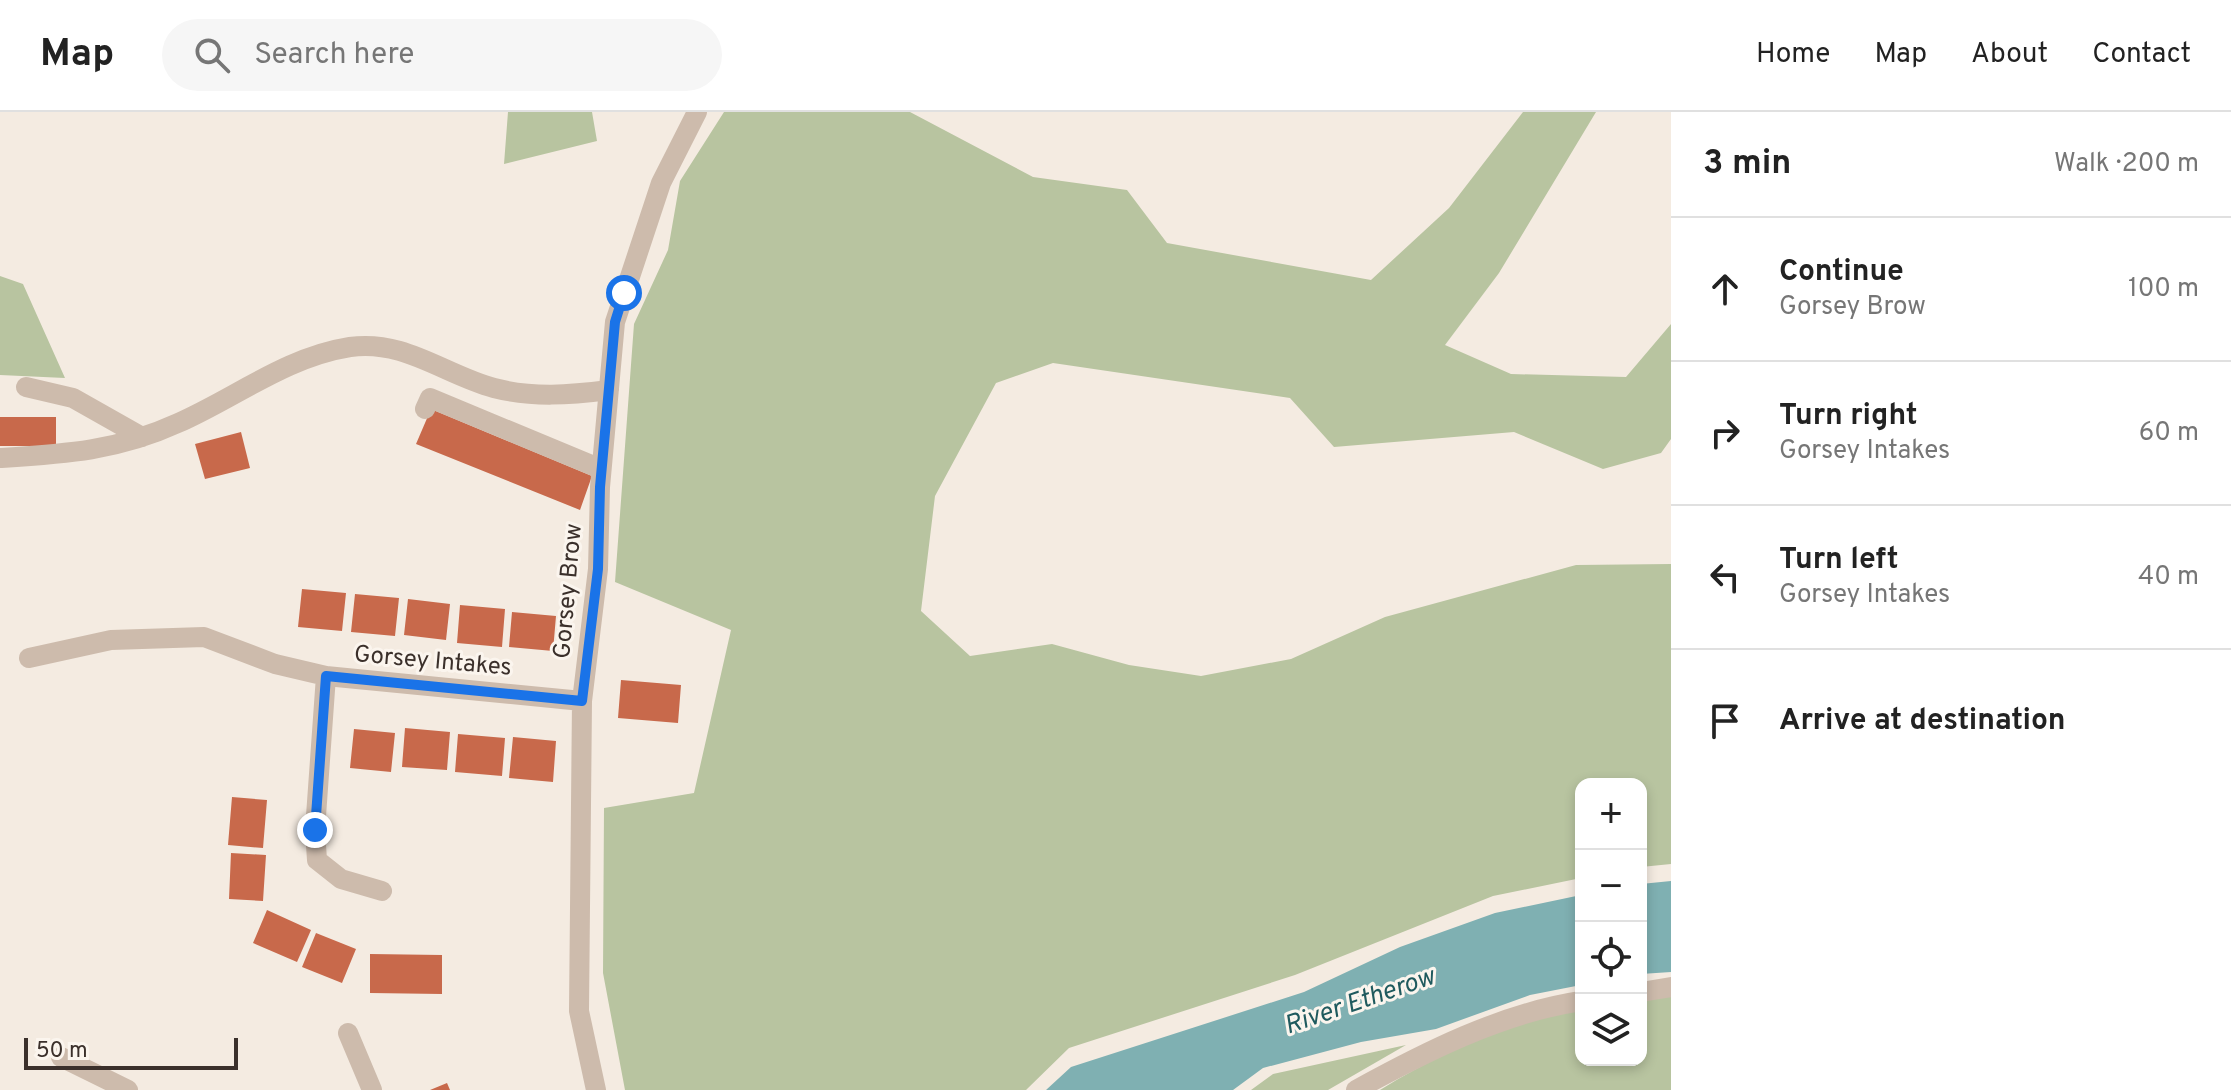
<!DOCTYPE html>
<html lang="en">
<head>
<meta charset="utf-8">
<style>
	body { margin:0; font-family:Overpass,sans-serif; background:#f6f6f6; color:#222 }
	.controls { position:absolute; right:24px; bottom:24px; display:grid; overflow:hidden; border-radius:16px; box-shadow:0 4px 12px #0003 }
	.controls button { width:72px; height:72px; display:grid; place-items:center; padding:0; border:0; border-bottom:2px solid #e0e0e0; background:#fff; color:#222; font:40px sans-serif }
	.scale { position:absolute; left:24px; bottom:20px; width:214px; box-sizing:border-box; padding-left:8px; border:4px solid #3b302b; border-top:0; font-size:22px; line-height:28px; white-space:nowrap; color:#3b302b; -webkit-text-stroke:6px #fbf5ee; paint-order:stroke }
	.stop { position:absolute; width:24px; height:24px; margin:-18px; border:6px solid #1a73e8; border-radius:50%; background:#fff }
	.stop.end { background:#1a73e8; border-color:#fff; box-shadow:0 2px 8px #0008 }
	.list { margin:0; padding:0; list-style:none }
	h2 { display:flex; justify-content:space-between; align-items:center; height:104px; margin:0; padding:0 32px; font-size:34px }
	h2 small { font-size:26px; font-weight:400; color:#767676 }
	.list li { display:grid; grid-template-columns:52px 1fr auto; gap:24px; align-items:center; box-sizing:border-box; height:144px; padding:0 32px; border-top:2px solid #e0e0e0 }
	.list b { display:block; font-size:30px; white-space:nowrap }
	.list p { margin:0; font-size:26px; white-space:nowrap; color:#767676 }
	.list em { font-size:26px; font-style:normal; color:#767676 }
	.icon { flex:none; width:44px; height:44px; fill:none; stroke:currentColor; stroke-width:2; stroke-linecap:round; stroke-linejoin:round }
	.map { position:relative; flex:none; width:1671px; height:978px; overflow:hidden }
	header { display:flex; align-items:center; gap:48px; box-sizing:border-box; height:112px; padding:0 40px; background:#fff; border-bottom:2px solid #e0e0e0 }
	header strong { font-size:38px }
	nav { display:flex; gap:44px; margin-inline-start:auto; font-size:28px }
	.search { width:560px; height:72px; background:#f6f6f6; display:flex; align-items:center; gap:20px; box-sizing:border-box; padding:0 28px; border-radius:44px; color:#767676; font-size:30px }
	main { display:flex }
	aside { flex:1; background:#fff }
	.map>svg:first-child { display:block }
	.green { fill:#b8c4a0 }
	.water { fill:#7fb0b2 }
	.building { fill:#c8694b }
	.lines { fill:none; stroke-linecap:round; stroke-linejoin:round }
	.minor { stroke:#cdbbac; stroke-width:20 }
	.route { stroke:#1a73e8; stroke-width:10 }
	.labels { text-anchor:middle; stroke-width:6; stroke-linejoin:round; paint-order:stroke }
	.street-label { font-size:24px; fill:#3b302b; stroke:#fbf5ee }
	.water-label { font-size:26px; font-style:italic; fill:#1f5a5e; stroke:#fbf5ee }
</style>
</head>
<body>
<header>
<strong>Map</strong>
<div class="search"><svg class="icon" aria-label="search" viewBox="0 0 24 24"><circle cx="10" cy="10" r="6"/><path d="M15 15l6 6"/></svg>Search here</div>
<nav><a>Home</a><a>Map</a><a>About</a><a>Contact</a></nav>
</header>
<main>
<div class="map">
<svg width="1671" height="978" viewBox="0 0 1671 978">
	<rect width="100%" height="100%" fill="#f4ebe1"/>
	<path class="green" d="M508 0H592L597 29 504 52Z
		M724 0H910L1033 65 1127 78 1167 131 1371 168 1449 96 1523 0H1596L1499 161 1445 233 1511 262 1626 265 1671 212V327L1661 341 1603 357 1514 320 1334 335 1290 286 1053 251 996 271 935 384 921 499 970 544 1052 532 1129 553 1201 564 1291 547 1385 505 1576 453 1671 452V752L1641 755V672H1581V766L1493 784 1295 863 1069 936 1026 978H625L603 861 604 696 694 681 731 518 615 470 634 212 668 138 680 69Z
		M0 164 23 172 65 266 0 263Z
		M1671 881V978H1380C1440 941 1510 908 1581 896V948H1641V886Z
		M1406 933 1328 978H1251L1273 962Z"/>
	<path class="water" d="M1671 769V860L1641 862V772Z
		M1581 783V873L1530 883 1436 917 1361 930 1263 956 1233 978H1046L1071 955 1304 880 1400 835 1495 801Z"/>
	<path class="building" d="M431 297 592 364 580 398 416 332Z
		M0 305H56V334H0Z
		M241 320 250 356 205 367 195 332Z
		M302 477 346 481 342 519 298 515Z
		M355 482 399 486 395 524 351 520Z
		M408 487 450 492 446 528 404 523Z
		M460 493 505 497 502 535 457 531Z
		M512 500 556 504 553 539 509 535Z
		M621 568 681 573 678 611 618 606Z
		M405 616 450 620 447 658 402 655Z
		M354 617 395 621 391 660 350 656Z
		M458 622 505 626 502 664 455 660Z
		M513 625 556 629 553 670 509 666Z
		M232 685 267 688 263 736 228 733Z
		M231 741 266 743 263 789 229 787Z
		M267 798 311 818 297 850 253 831Z
		M316 821 356 837 342 871 302 855Z
		M370 842 442 843V882L370 881Z
		M447 971 450 978H430Z"/>
	<g class="lines">
		<path class="minor" d="M26 275 73 286 142 325
			M425 297 430 286 601 357
			M0 346C65 342 117 339 178 311 235 286 286 245 350 235 404 227 445 263 494 276 533 286 570 283 609 278
			M29 546 111 528 204 525 275 552 326 564 582 589
			M326 564 315 718 317 748 341 767 382 779
			M1641 880 1671 875
			M348 921 372 978
			M61 945 128 978
			M596 978 579 899 582 589 598 457 600 375 615 210 661 71 697 0
			M1356 978C1425 940 1502 901 1581 889"/>
	</g>
	<g class="lines">
		<path class="route" d="M315 718 326 564 582 589 598 457 600 375 615 210 624 181"/>
	</g>
	<g class="labels">
		<g class="street-label">
			<text transform="translate(567 479) rotate(-85)" y="8">Gorsey Brow</text>
			<text transform="translate(433 548) rotate(5)" y="8">Gorsey Intakes</text>
		</g>
		<g class="water-label">
			<text transform="translate(1359 888) rotate(-19)" y="9">River Etherow</text>
		</g>
	</g>
</svg>
<div class="controls">
<button>+</button>
<button>−</button>
<button><svg class="icon" aria-label="locate" viewBox="0 0 24 24"><circle cx="12" cy="12" r="6"/><path d="M12 2v4M12 18v4M2 12h4M18 12h4"/></svg></button>
<button><svg class="icon" aria-label="layers" viewBox="0 0 24 24"><path d="M12 4l9 5-9 5-9-5zM3 14l9 5 9-5"/></svg></button>
</div>
<div class="scale">50 m</div>
<div class="stop" style="left:624px;top:181px"></div>
<div class="stop end" style="left:315px;top:718px"></div>
</div>
<aside>
<h2>3 min<small>Walk · 200 m</small></h2>
<ul class="list">
<li><svg class="icon" aria-label="ahead" viewBox="0 0 24 24"><path d="M12 20V5M6 11l6-6 6 6"/></svg><div><b>Continue</b><p>Gorsey Brow</p></div><em>100 m</em></li>
<li><svg class="icon" aria-label="right" viewBox="0 0 24 24"><path d="M7 20v-9h11M14 6l5 5-5 5"/></svg><div><b>Turn right</b><p>Gorsey Intakes</p></div><em>60 m</em></li>
<li><svg class="icon" aria-label="left" viewBox="0 0 24 24"><path d="M17 20v-9H6M10 6l-5 5 5 5"/></svg><div><b>Turn left</b><p>Gorsey Intakes</p></div><em>40 m</em></li>
<li><svg class="icon" aria-label="arrive" viewBox="0 0 24 24"><path d="M6 21V4h12l-3 4 3 4H6"/></svg><div><b>Arrive at destination</b></div></li>
</ul>
</aside>
</main>
</body>
</html>
